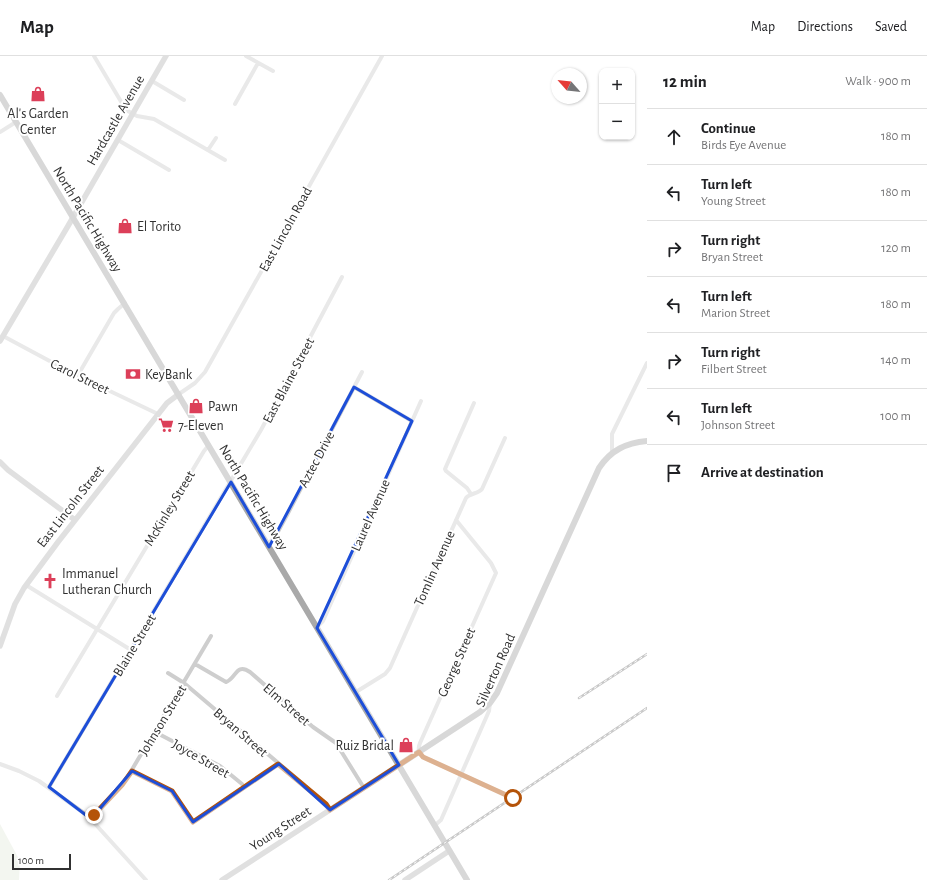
<!DOCTYPE html>
<html lang="en">
<head>
<meta charset="utf-8">
<style>
	body { margin:0; font-family:"Alegreya Sans",sans-serif; background:#f6f6f6; color:#202124 }
	.controls { position:absolute; right:12px; top:12px; display:grid; overflow:hidden; border-radius:8px; box-shadow:0 1px 3px #0004 }
	.controls button { width:36px; height:36px; display:grid; place-items:center; padding:0; border:0; border-bottom:1px solid #e0e0e0; background:#fff; color:#202124; font:20px sans-serif }
	.compass { position:absolute; left:551px; top:12px; width:36px; height:36px; border-radius:50%; background:#fff; box-shadow:0 1px 3px #0004; rotate:297deg }
	.scale { position:absolute; left:12px; bottom:10px; width:59px; box-sizing:border-box; padding-left:4px; border:2px solid #313131; border-top:0; font-size:11px; line-height:14px; white-space:nowrap; color:#313131; -webkit-text-stroke:3px #fff; paint-order:stroke }
	.stop { position:absolute; width:12px; height:12px; margin:-9px; border:3px solid #b45309; border-radius:50%; background:#fff }
	.stop.end { background:#b45309; border-color:#fff; box-shadow:0 1px 4px #0008 }
	.list { margin:0; padding:0; list-style:none }
	h2 { display:flex; justify-content:space-between; align-items:center; height:52px; margin:0; padding:0 16px; font-size:17px }
	h2 small { font-size:13px; font-weight:400; color:#757577 }
	.list li { display:grid; grid-template-columns:26px 1fr auto; gap:12px; align-items:center; box-sizing:border-box; height:56px; padding:0 16px; border-top:1px solid #e0e0e0 }
	.list b { display:block; font-size:15px; white-space:nowrap }
	.list p { margin:0; font-size:13px; white-space:nowrap; color:#757577 }
	.list em { font-size:13px; font-style:normal; color:#757577 }
	.icon { flex:none; width:22px; height:22px; fill:none; stroke:currentColor; stroke-width:2; stroke-linecap:round; stroke-linejoin:round }
	.map { position:relative; flex:none; width:647px; height:824px; overflow:hidden }
	header { display:flex; align-items:center; gap:24px; box-sizing:border-box; height:56px; padding:0 20px; background:#fff; border-bottom:1px solid #e0e0e0 }
	header strong { font-size:19px }
	nav { display:flex; gap:22px; margin-inline-start:auto; font-size:14px }
	main { display:flex }
	aside { flex:1; background:#fff }
	.map>svg:first-child { display:block }
	.green { fill:#e5eadd }
	.lines { fill:none; stroke-linecap:round; stroke-linejoin:round }
	.street { stroke:#cecece; stroke-width:4 }
	.secondary { stroke:#bbb; stroke-width:5.5 }
	.primary { stroke:#a9a9a9; stroke-width:6 }
	.rail-casing { stroke:#868686; stroke-width:2.5 }
	.rail { stroke:#fff; stroke-width:1; stroke-dasharray:3; stroke-linecap:butt }
	.route { stroke:#b45309; stroke-width:5 }
	.marked { fill:none; stroke:#1d4ed8; stroke-width:3; stroke-linejoin:round }
	.labels { text-anchor:middle; stroke-width:4; stroke-linejoin:round; paint-order:stroke }
	.poi-label { font-size:14px; fill:#313131; stroke:#fff; text-anchor:start }
	.street-label { font-size:14px; fill:#313131; stroke:#fff }
</style>
</head>
<body>
<header>
<strong>Map</strong>
<nav><a>Map</a><a>Directions</a><a>Saved</a></nav>
</header>
<main>
<div class="map">
<svg width="647" height="824" viewBox="0 0 647 824">
	<rect width="100%" height="100%" fill="#fff"/>
	<path class="green" d="M0 768 20 805 19 824H0Z"/>
	<g class="lines">
		<path class="street" d="M94 0 126 54 137 60 154 63 225 104
			M246 0 273 15
			M152 25 184 44
			M235 48 258 7
			M0 76 16 66
			M118 84 169 114
			M208 94 216 82
			M3 280 72 317 158 358
			M78 319 114 257 118 253 125 247
			M354 331 412 365
			M179 338 195 327 205 316 382 0
			M612 397V378L647 307
			M471 438 467 432 446 415 445 413 474 347
			M456 464 491 507 496 517 420 687C418 692 418 697 423 701L513 742
			M268 488 275 481 287 459 362 316
			M26 529 131 594
			M317 571 323 565 421 345
			M195 608 226 626C236 623 236 606 250 616L313 671 336 687 364 732
			M168 617 184 627 303 728 330 754
			M356 636 385 618 390 612 466 442C470 437 478 438 482 433L505 382
			M57 640 204 395 209 389
			M155 676 220 710 242 728 244 731
			M0 708 19 715 39 725 88 760 146 824
			M132 715 172 735 193 766 279 708
			M49 731 261 374 342 221
			M91 763 127 722 211 580
			M434 770 441 764 489 655 490 647"/>
		<path class="secondary" d="M0 285 68 170 166 0
			M0 406 8 414 75 464
			M0 590 15 548 24 532 58 486 167 347 179 338
			M222 824 399 709
			M405 824 449 795"/>
		<path class="primary" d="M0 39 467 824
			M399 709 480 656 490 647 497 637 599 412C611 394 626 387 647 385"/>
		<g class="rail-casing">
			<path id="rail" d="M579 642 647 598
				M389 824 647 652"/>
		</g>
		<use href="#rail" class="rail"/>
	</g>
	<g class="lines">
		<path class="route" d="M94 759 122 729 132 715 172 735 193 766 278 708 326 748 330 754 419 696 423 701 513 742"/>
	</g>
	<path d="M0 0H647V824H0ZM354 331 412 365 317 572 399 709 330 754 279 708 193 766 172 735 132 715 91 763 49 731 231 426 269 491Z" fill="#fff" fill-opacity=".55" fill-rule="evenodd"/>
	<path class="marked" d="M354 331 412 365 317 572 399 709 330 754 279 708 193 766 172 735 132 715 91 763 49 731 231 426 269 491Z"/>
	<defs>
		<g id="shop-bare" transform="scale(1.2)"><path d="M-5-2.5h2.3a2.7 3.5 0 0 1 5.4 0H5L5.5 6h-11ZM-1.5-2.5h3a1.5 2.3 0 0 0-3 0Z" fill="#dc3f59" stroke="#fff" stroke-width="2.5" paint-order="stroke"/></g>
		<g id="bank-bare" transform="scale(1.2)"><path d="M-6-4H6V4H-6ZM0-2.3a2.3 2.3 0 1 0 0 4.6a2.3 2.3 0 1 0 0-4.6Z" fill="#dc3f59" stroke="#fff" stroke-width="2.5" paint-order="stroke"/></g>
		<g id="supermarket-bare" transform="scale(1.2)"><path d="M-6-5.5h2.5l.6 2H6L4.5 2H-2.5L-4.4-4H-6ZM-1.5 3.2a1.3 1.3 0 1 0 .1 0ZM3 3.2a1.3 1.3 0 1 0 .1 0Z" fill="#dc3f59" stroke="#fff" stroke-width="2.5" paint-order="stroke"/></g>
		<g id="church-bare" transform="scale(1.2)"><path d="M-1.2-6h2.4v3.5h3.3v2.4h-3.3V6h-2.4V-.1h-3.3v-2.4h3.3Z" fill="#dc3f59" stroke="#fff" stroke-width="2.5" paint-order="stroke"/></g>
	</defs>
	<g fill-rule="evenodd">
		<use href="#shop-bare" x="38" y="38"/>
		<use href="#shop-bare" x="125" y="170"/>
		<use href="#bank-bare" x="133" y="318"/>
		<use href="#shop-bare" x="196" y="350"/>
		<use href="#supermarket-bare" x="166" y="369"/>
		<use href="#church-bare" x="50" y="525"/>
		<use href="#shop-bare" x="406" y="689"/>
	</g>
	<g class="labels">
		<g class="poi-label">
			<text x="38" y="62" text-anchor="middle">Al's Garden<tspan x="38" dy="16">Center</tspan></text>
			<text x="137" y="175">El Torito</text>
			<text x="145" y="323">KeyBank</text>
			<text x="208" y="355">Pawn</text>
			<text x="178" y="374">7-Eleven</text>
			<text x="62" y="522">Immanuel<tspan x="62" dy="16">Lutheran Church</tspan></text>
			<text x="394" y="694" text-anchor="end">Ruiz Bridal</text>
		</g>
		<g class="street-label">
			<text transform="translate(115 64) rotate(-60)" y="5">Hardcastle Avenue</text>
			<text transform="translate(88 163) rotate(59)" y="5">North Pacific Highway</text>
			<text transform="translate(285 173) rotate(-61)" y="5">East Lincoln Road</text>
			<text transform="translate(80 320) rotate(26)" y="5">Carol Street</text>
			<text transform="translate(288 324) rotate(-62)" y="5">East Blaine Street</text>
			<text transform="translate(316 403) rotate(-62)" y="5">Aztec Drive</text>
			<text transform="translate(254 441) rotate(59)" y="5">North Pacific Highway</text>
			<text transform="translate(70 450) rotate(-52)" y="5">East Lincoln Street</text>
			<text transform="translate(169 452) rotate(-59)" y="5">McKinley Street</text>
			<text transform="translate(370 459) rotate(-66)" y="5">Laurel Avenue</text>
			<text transform="translate(434 512) rotate(-66)" y="5">Tomlin Avenue</text>
			<text transform="translate(134 589) rotate(-59)" y="5">Blaine Street</text>
			<text transform="translate(456 606) rotate(-66)" y="5">George Street</text>
			<text transform="translate(495 614) rotate(-66)" y="5">Silverton Road</text>
			<text transform="translate(287 648) rotate(41)" y="5">Elm Street</text>
			<text transform="translate(162 664) rotate(-59)" y="5">Johnson Street</text>
			<text transform="translate(241 676) rotate(41)" y="5">Bryan Street</text>
			<text transform="translate(201 702) rotate(30)" y="5">Joyce Street</text>
			<text transform="translate(280 772) rotate(-33)" y="5">Young Street</text>
		</g>
	</g>
</svg>
<div class="controls">
<button>+</button>
<button>−</button>
</div>
<svg class="compass" viewBox="-18 -18 36 36"><path d="M0-13l5 13h-10z" fill="#e53935"/><path d="M0 13l5-13h-10z" fill="#757577"/></svg>
<div class="scale">100 m</div>
<div class="stop" style="left:513px;top:742px"></div>
<div class="stop end" style="left:94px;top:759px"></div>
</div>
<aside>
<h2>12 min<small>Walk · 900 m</small></h2>
<ul class="list">
<li><svg class="icon" aria-label="ahead" viewBox="0 0 24 24"><path d="M12 20V5M6 11l6-6 6 6"/></svg><div><b>Continue</b><p>Birds Eye Avenue</p></div><em>180 m</em></li>
<li><svg class="icon" aria-label="left" viewBox="0 0 24 24"><path d="M17 20v-9H6M10 6l-5 5 5 5"/></svg><div><b>Turn left</b><p>Young Street</p></div><em>180 m</em></li>
<li><svg class="icon" aria-label="right" viewBox="0 0 24 24"><path d="M7 20v-9h11M14 6l5 5-5 5"/></svg><div><b>Turn right</b><p>Bryan Street</p></div><em>120 m</em></li>
<li><svg class="icon" aria-label="left" viewBox="0 0 24 24"><path d="M17 20v-9H6M10 6l-5 5 5 5"/></svg><div><b>Turn left</b><p>Marion Street</p></div><em>180 m</em></li>
<li><svg class="icon" aria-label="right" viewBox="0 0 24 24"><path d="M7 20v-9h11M14 6l5 5-5 5"/></svg><div><b>Turn right</b><p>Filbert Street</p></div><em>140 m</em></li>
<li><svg class="icon" aria-label="left" viewBox="0 0 24 24"><path d="M17 20v-9H6M10 6l-5 5 5 5"/></svg><div><b>Turn left</b><p>Johnson Street</p></div><em>100 m</em></li>
<li><svg class="icon" aria-label="arrive" viewBox="0 0 24 24"><path d="M6 21V4h12l-3 4 3 4H6"/></svg><div><b>Arrive at destination</b></div></li>
</ul>
</aside>
</main>
</body>
</html>
